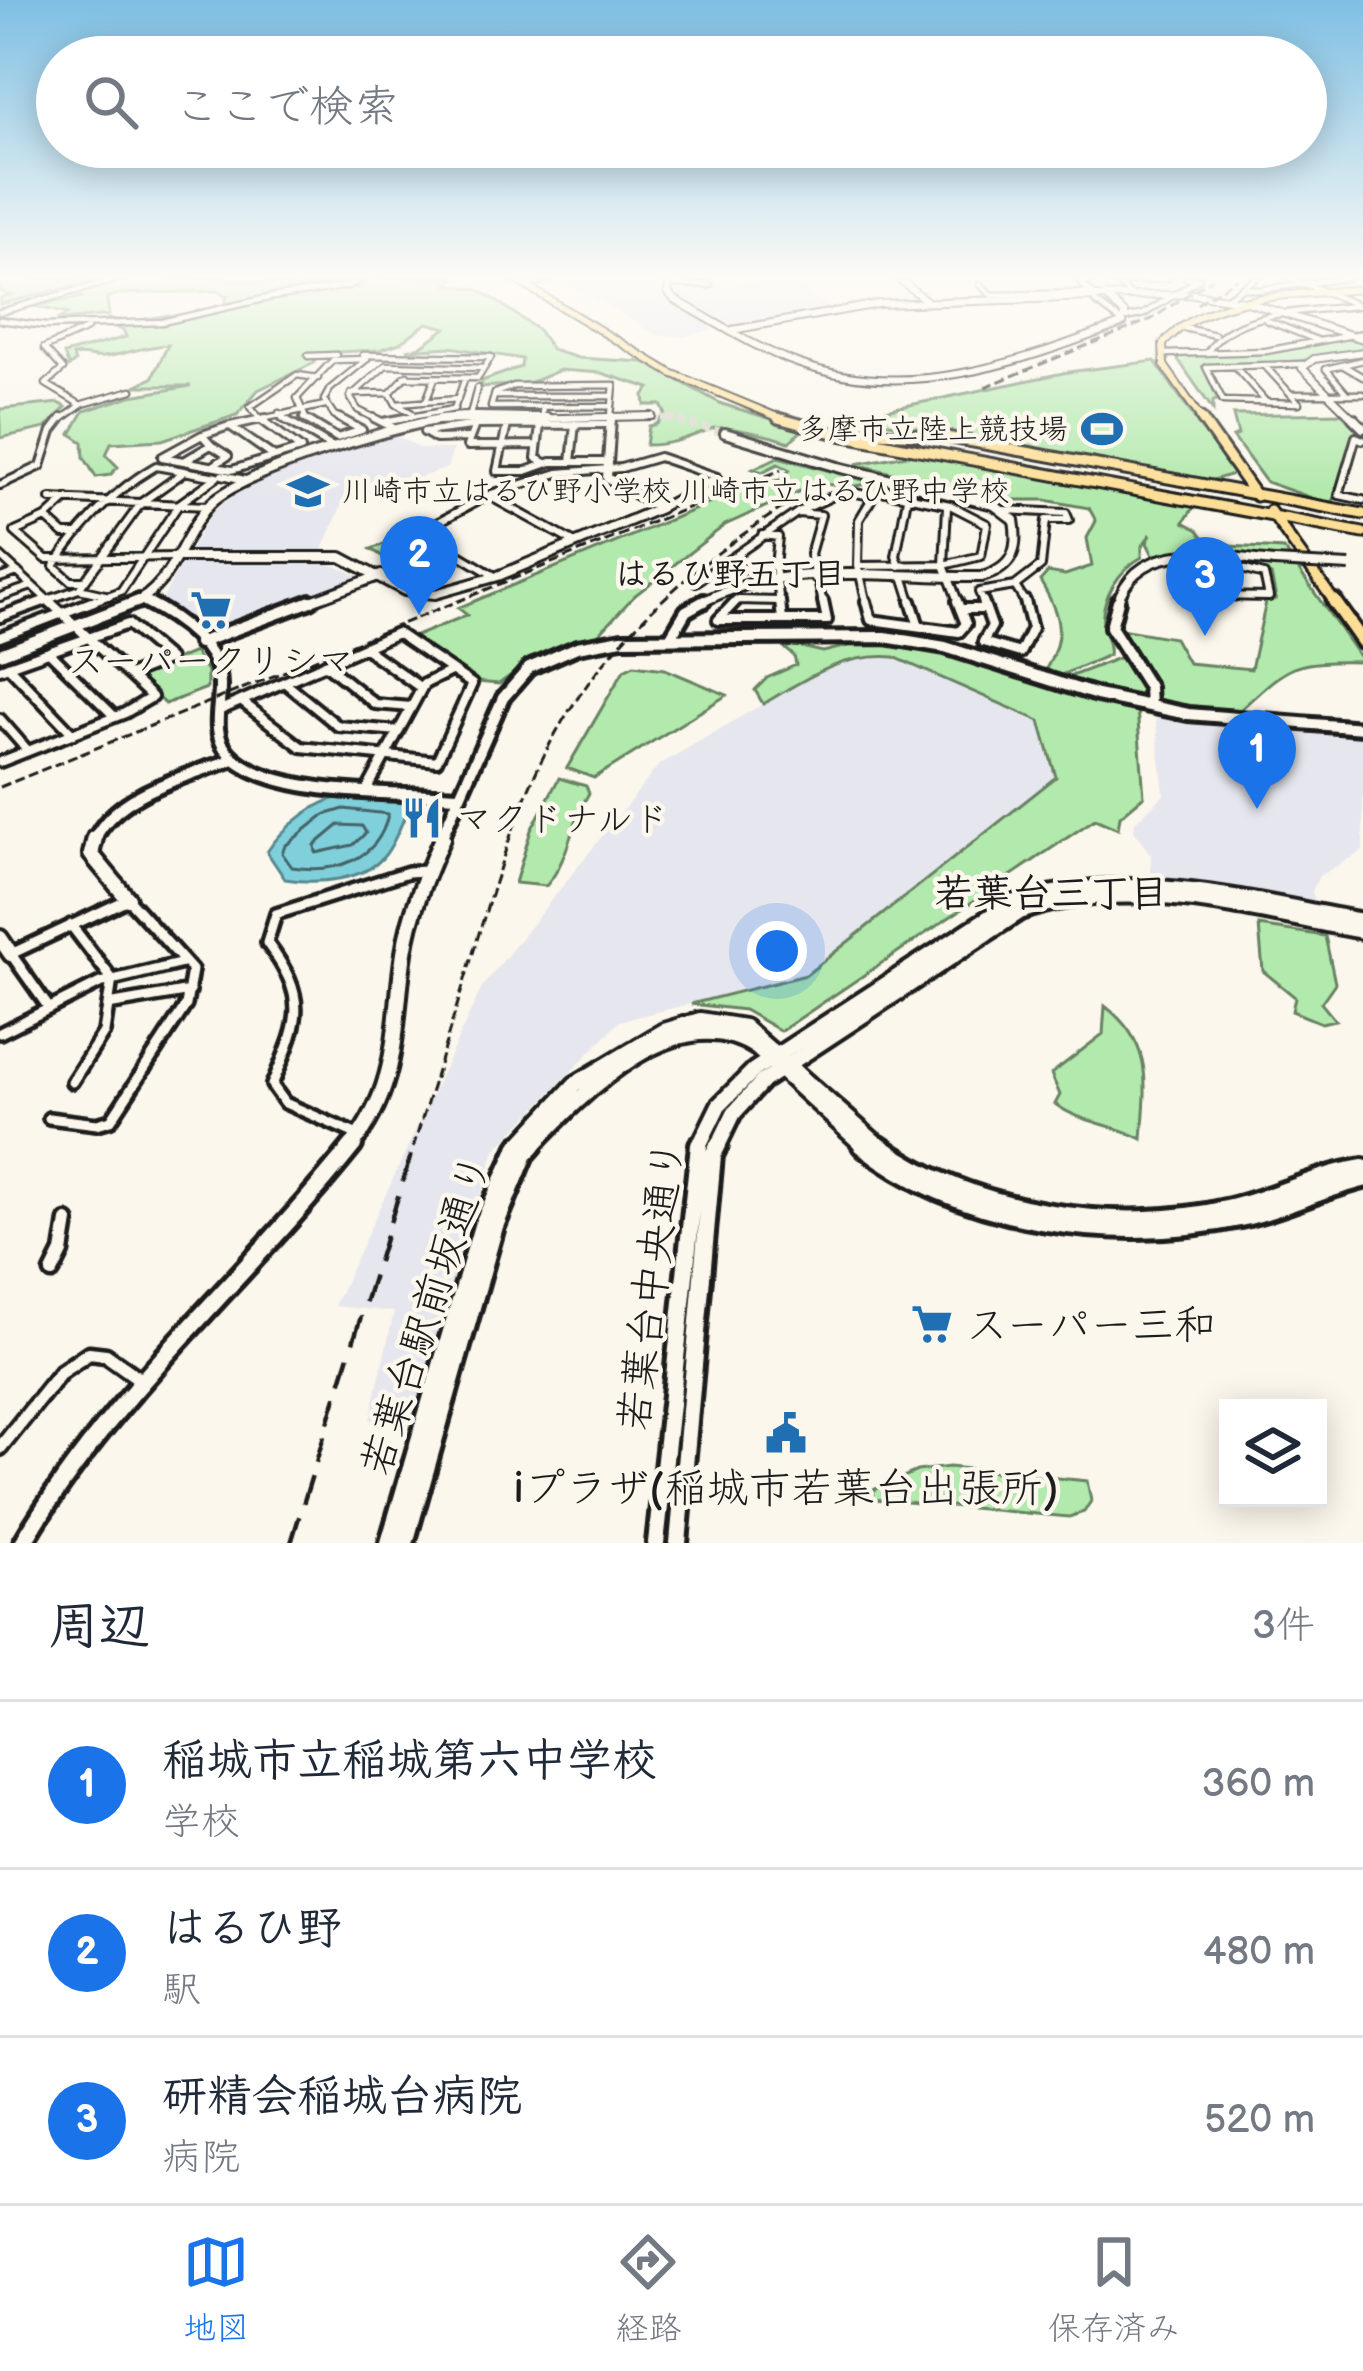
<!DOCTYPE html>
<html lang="ja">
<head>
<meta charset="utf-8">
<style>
	body { margin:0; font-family:"Balsamiq Sans","Klee One",sans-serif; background:#f2f2f3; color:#1f2937 }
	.controls { position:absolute; right:36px; bottom:36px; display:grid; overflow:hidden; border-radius:0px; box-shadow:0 6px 30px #0003 }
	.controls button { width:108px; height:108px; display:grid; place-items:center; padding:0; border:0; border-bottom:3px solid #e0e1e3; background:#fff; color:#1f2937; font:60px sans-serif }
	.you { position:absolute; left:777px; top:951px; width:42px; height:42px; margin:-30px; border:9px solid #fff; border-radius:50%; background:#1a73e8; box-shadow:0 0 0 18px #1a73e833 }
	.badge { display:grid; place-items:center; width:78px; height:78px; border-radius:50%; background:#1a73e8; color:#fff; font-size:39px; font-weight:700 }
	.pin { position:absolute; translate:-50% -99px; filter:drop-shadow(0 3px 6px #0008) }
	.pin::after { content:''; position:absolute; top:63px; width:42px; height:36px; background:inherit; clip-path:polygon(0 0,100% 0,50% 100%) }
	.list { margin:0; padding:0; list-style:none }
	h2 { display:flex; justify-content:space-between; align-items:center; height:156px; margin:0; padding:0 48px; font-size:51px }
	h2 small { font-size:39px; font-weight:400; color:#747a83 }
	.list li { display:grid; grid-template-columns:78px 1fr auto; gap:36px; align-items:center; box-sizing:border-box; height:168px; padding:0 48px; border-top:3px solid #e0e1e3 }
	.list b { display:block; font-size:45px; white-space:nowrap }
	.list p { margin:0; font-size:39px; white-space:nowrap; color:#747a83 }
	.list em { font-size:39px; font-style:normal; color:#747a83 }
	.icon { flex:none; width:66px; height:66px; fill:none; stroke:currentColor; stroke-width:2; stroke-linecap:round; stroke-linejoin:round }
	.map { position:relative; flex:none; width:1363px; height:1543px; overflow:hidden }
	.search { position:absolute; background:#fff; box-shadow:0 6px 30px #0003; left:36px; right:36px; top:36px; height:132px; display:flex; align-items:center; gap:30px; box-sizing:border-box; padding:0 42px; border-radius:66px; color:#747a83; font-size:45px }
	.sheet { height:660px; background:#fff }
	nav { display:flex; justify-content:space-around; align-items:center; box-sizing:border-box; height:168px; border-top:3px solid #e0e1e3; background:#fff; font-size:33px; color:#747a83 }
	nav a { display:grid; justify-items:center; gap:6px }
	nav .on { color:#1a73e8 }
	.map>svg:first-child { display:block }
	.built { fill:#e6e6ee }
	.green { fill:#b2e9ac; stroke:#678264; stroke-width:3 }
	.water { fill:#80d0db; stroke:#58888f; stroke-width:3 }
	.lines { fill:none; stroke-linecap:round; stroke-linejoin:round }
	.shore { stroke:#446468; stroke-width:3 }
	.secondary-tunnel-far1 { stroke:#dad6cd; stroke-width:6; stroke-dasharray:6 3; stroke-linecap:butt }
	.secondary-tunnel { stroke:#dad6cd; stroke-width:8; stroke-dasharray:8 4.5; stroke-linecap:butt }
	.street-far4-casing { stroke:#1c1c1c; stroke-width:9 }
	.street-far3-casing { stroke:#1c1c1c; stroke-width:12 }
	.street-far2-casing { stroke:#1c1c1c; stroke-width:16 }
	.street-far1-casing { stroke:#1c1c1c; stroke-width:18 }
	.street-casing { stroke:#1c1c1c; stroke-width:21 }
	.secondary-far4-casing { stroke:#1c1c1c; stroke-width:10 }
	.secondary-far3-casing { stroke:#1c1c1c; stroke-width:14 }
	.secondary-far2-casing { stroke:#1c1c1c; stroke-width:20 }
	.secondary-far1-casing { stroke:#1c1c1c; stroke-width:22 }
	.secondary-casing { stroke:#1c1c1c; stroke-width:26 }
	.primary-far2-casing { stroke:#1c1c1c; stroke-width:10 }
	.primary-far1-casing { stroke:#1c1c1c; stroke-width:15 }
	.primary-casing { stroke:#1c1c1c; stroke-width:21 }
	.street-far4 { stroke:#fbf7ec; stroke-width:4.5 }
	.street-far3 { stroke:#fbf7ec; stroke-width:6 }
	.street-far2 { stroke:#fbf7ec; stroke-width:8 }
	.street-far1 { stroke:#fbf7ec; stroke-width:9 }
	.street { stroke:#fbf7ec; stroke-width:12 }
	.secondary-far4 { stroke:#fbf7ec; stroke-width:6 }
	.secondary-far3 { stroke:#fbf7ec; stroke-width:8 }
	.secondary-far2 { stroke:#fbf7ec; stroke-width:10 }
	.secondary-far1 { stroke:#fbf7ec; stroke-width:14 }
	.secondary { stroke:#fbf7ec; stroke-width:16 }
	.primary-far2 { stroke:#fdde96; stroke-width:6 }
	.primary-far1 { stroke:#fdde96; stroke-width:9 }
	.primary { stroke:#fdde96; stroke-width:12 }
	.rail-far1 { stroke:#1c1c1c; stroke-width:3; stroke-dasharray:10 4.5; stroke-linecap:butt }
	.rail { stroke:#1c1c1c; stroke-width:4.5; stroke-dasharray:28 14; stroke-linecap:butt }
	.secondary-bridge-casing { stroke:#1c1c1c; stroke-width:14; stroke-linecap:butt }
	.secondary-bridge { stroke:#fbf7ec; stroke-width:8 }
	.labels { text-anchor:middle; stroke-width:9; stroke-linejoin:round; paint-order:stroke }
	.far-poi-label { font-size:30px; fill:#1c1c1c; stroke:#fbf7ec; text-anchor:end }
	.far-neighbourhood-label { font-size:33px; font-weight:bold; fill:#1c1c1c; stroke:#fbf7ec }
	.poi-label { font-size:36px; fill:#1c1c1c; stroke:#fbf7ec }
	.neighbourhood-label { font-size:39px; font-weight:bold; fill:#1c1c1c; stroke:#fbf7ec }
	.near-street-label { font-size:42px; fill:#1c1c1c; stroke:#fbf7ec }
	.near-poi-label { font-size:42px; fill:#1c1c1c; stroke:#fbf7ec; text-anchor:start }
</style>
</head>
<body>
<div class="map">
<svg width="1363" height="1543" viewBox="0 0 1363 1543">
	<rect width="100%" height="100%" fill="#fbf7ec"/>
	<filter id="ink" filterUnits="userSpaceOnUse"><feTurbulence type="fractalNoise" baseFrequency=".00833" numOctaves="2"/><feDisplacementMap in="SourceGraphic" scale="24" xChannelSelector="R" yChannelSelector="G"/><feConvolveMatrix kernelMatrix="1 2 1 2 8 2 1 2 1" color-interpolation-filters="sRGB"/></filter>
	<g filter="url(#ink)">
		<path class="built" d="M785 278 830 308 732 325 674 292Z
			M563 280 662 282 661 291 667 299 721 328 683 337 657 335Z
			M393 434 421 449H453L447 468 342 504 322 552H189L212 512 250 481Z
			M319 560 360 576 206 635 161 602 181 563 187 561Z
			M871 655 894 657 1040 721 1056 777 806 975 620 1021 495 1150 411 1424 370 1420 394 1312 334 1306 482 987 659 765 832 663Z
			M1155 715 1363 735V851L1319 876 1312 891 1315 903 1151 878V855L1134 831 1135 822 1164 795Z"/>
		<path class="green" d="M0 278H107L0 304V298L10 295 0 291Z
			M133 278H215L293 286 294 290 264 297C302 292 320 278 360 278L343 288 361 287 368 278H455L448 285 477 289 494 299 538 330 552 350 578 358 644 362 722 404 804 429 789 442C776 437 722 424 711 429 689 437 673 445 646 445L649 426 657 424 665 413 661 405H645L644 395 650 388 601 373 560 370 527 384 480 387 482 381 521 367 522 359 450 347 407 350 420 347 446 328 427 323 400 343 379 350 316 353 314 363 258 390 237 415 162 440 111 443 106 455 118 467 110 475 96 477 84 457 83 442 71 434 84 411 131 396 191 386H135L152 378 168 345C145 346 126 354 104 357 92 359 86 353 73 356L75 362 69 367 64 354 126 337 124 331 104 322 107 319 134 321 169 315 184 320 224 306 227 297 217 291 119 294 107 298 109 315 63 320 59 319 68 314 34 306 82 297 75 290Z
			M1342 339 1363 341V350L1299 361 1203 366 1218 400 1213 401V410L1175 355 1261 354Z
			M1155 361 1233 474 1210 481 883 422 881 411 1068 372Z
			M59 403 66 407 46 428 0 438V409Z
			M1341 413 1357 428 1332 505 1266 482 1233 437 1238 435 1233 415Z
			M918 453 1196 504 1184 522 1198 530 1209 545 1284 549 1363 662C1290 661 1291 663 1238 712L1157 701 1066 678 1121 657 1140 686 1156 685 1121 629 1174 638 1188 663 1251 669 1266 602 1276 599 1271 575 1198 555H1153L1147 543 1151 534 1142 546V557C1120 569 1100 598 1103 625 1105 637 1111 642 1109 655L1059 676 1044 672C1066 636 1061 615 1040 581L1048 572 1065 575 1092 566 1087 538 1096 521 1089 508 1045 500H1002L856 464Z
			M778 457 875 483 848 487 818 483 725 525 634 596 598 635 538 655 499 684 476 682 411 638 467 615 458 608 756 484 780 480 790 470 778 464 762 472 753 469Z
			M413 533 456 558 412 575 371 549Z
			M864 642 917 645 1137 709 1144 796 1120 816 1118 829 1095 819 781 1031 744 1010 691 1004 806 975 1056 777 1040 721 894 657C842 653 807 678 763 704L755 690 767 678 796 665 794 656 785 648 793 645 823 652Z
			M194 652 207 671V688L165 704 135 677Z
			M634 665 665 669 727 695 594 778 567 768 624 670Z
			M559 778 586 786 589 793C570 824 570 858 546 886L515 883 531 830Z
			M1259 926 1325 936 1335 983 1321 1003 1335 1020 1321 1023 1292 1011 1295 997 1263 971Z
			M1105 1006C1154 1044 1146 1084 1142 1139 1113 1123 1082 1124 1055 1104L1060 1095 1051 1074 1103 1034Z
			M949 1467 1087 1481 1091 1501 1084 1512 1069 1517 873 1499V1490L917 1471Z"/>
		<path class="water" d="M342 797 411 802C403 819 396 841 385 855 364 882 315 884 285 879L267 852C281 829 316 801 342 797Z"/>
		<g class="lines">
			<path class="shore" d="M344 809 388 814C379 860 335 874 292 867L282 853 285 846 324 815Z
				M339 825 362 826 366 833 353 845 316 853 315 845Z"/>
			<path class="secondary-tunnel-far1" d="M652 416 687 421"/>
			<path class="secondary-tunnel" d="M666 418 725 433"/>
			<g class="street-far4-casing">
				<path id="street-far4" d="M1100 278 1118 283 1131 296
					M1290 278 1355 304
					M1118 283 1168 278
					M669 284 710 285
					M980 284 991 295 1092 293 1081 284 1099 278
					M1242 287 1258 290 1346 278
					M1227 298 1256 278
					M1095 302 1124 323
					M0 312 122 278
					M1126 318 1144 314 1199 279 1186 278
					M0 320 45 326 162 322 272 297 349 286 362 278
					M1266 320 1319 341
					M1180 327 1215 335
					M1207 353C1233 307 1317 312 1363 305
					M1166 354 1266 351 1363 333
					M363 355 491 357 478 378 404 377
					M308 356 336 355
					M1265 366 1299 403 1223 401 1206 367 1303 364
					M1344 366 1363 377
					M1237 369 1266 402
					M407 375 390 393 396 404 412 413
					M614 385 612 406 491 407 495 393 514 386Z
					M351 394 390 393
					M1293 394H1363
					M1347 394 1326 369 1363 360
					M495 396H613
					M426 401 435 378
					M397 404 458 399
					M81 405 46 384 63 369 44 348 87 329
					M279 413 286 421
					M611 415 612 406
					M469 419 477 388
					M59 421 83 404 132 390
					M253 421 325 405
					M262 421 250 407 297 375 318 378
					M307 421 297 398 333 360 367 359 330 389 324 400 334 415 345 421
					M380 421 358 410 350 397 386 365 484 368
					M389 421 454 409 465 378
					M541 421 543 406"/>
			</g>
			<g class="street-far3-casing">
				<path id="street-far3" d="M266 418 230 426 273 456
					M283 418 334 448
					M304 418 337 438 362 430 339 418
					M374 418 396 429
					M541 418 536 458 546 463
					M383 422 405 418
					M507 425 497 471H526L551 462H608
					M424 432 471 426
					M424 432 436 439 468 438
					M202 435 229 426
					M1363 440 1356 437 1339 495 1363 500
					M211 445 228 456 213 466
					M537 445 467 446 475 425 610 424
					M184 461 211 445 202 435 162 457 232 470 301 449 259 418
					M571 462 575 424
					M222 475 245 480
					M0 485 41 466 52 431 62 418
					M847 491 870 496
					M491 497 575 543
					M51 499 208 506
					M67 499 46 518 15 532 46 559 175 557
					M1004 510 1066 513 1069 520H1046L1041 566 1015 586
					M798 512 831 497
					M46 518 64 534H78
					M762 535 778 537 775 566
					M0 556 52 604
					M1187 557 1192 579 1223 584V564
					M1200 558 1264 575 1269 597 1216 596
					M718 563 739 569 775 566 780 604
					M944 565 959 604
					M944 565 947 507
					M858 566 867 604
					M858 566 859 520 877 490 950 505 987 524 981 556 944 565
					M858 566 944 565
					M900 566 896 556 907 498
					M493 575 428 536 429 527 491 494 558 473 621 468 659 457 717 477 660 508
					M0 578 18 572
					M904 579 912 604
					M818 580 823 604
					M84 581H71L54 566C81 525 113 491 156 466L217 477 179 504 121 591 86 604
					M696 582 797 513 821 515 810 554 815 579
					M1015 586 1026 604
					M79 589 110 596
					M0 597 32 586
					M36 604 79 589 142 502 184 472
					M732 604 738 600 780 601
					M984 604 979 592 1015 586"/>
			</g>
			<g class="street-far2-casing">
				<path id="street-far2" d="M736 601 718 620H827L823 601
					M780 601 782 620
					M866 601 871 620 959 632 966 624 957 601
					M911 601 918 623
					M983 601 992 626 983 642 1020 653 1032 628 1025 601
					M960 609H985
					M0 617 44 601
					M0 637 94 601
					M365 648 421 688
					M49 652 115 717
					M325 664 375 704 411 707
					M8 666 73 734
					M0 669 128 624 169 659 129 675
					M284 682 338 726 399 731
					M218 711 397 633 472 684 437 761 301 747 241 701
					M0 719 28 751
					M0 762 125 713 152 697 49 601
					M368 788 424 684 451 671"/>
			</g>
			<g class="street-far1-casing">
				<path id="street-far1" d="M71 925 112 979 104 1032 72 1082
					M108 1005 190 991
					M49 1008 11 954 128 899 192 970 186 1005 111 1120 97 1124 49 1118
					M0 1033 100 983 183 963
					M358 1135 285 1103 272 1085C298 1022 311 1002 267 943L276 914 408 872 426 871"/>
			</g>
			<g class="street-casing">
				<path id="street" d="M52 1272 62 1252 67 1221
					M0 1448 61 1372 89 1353 106 1355 141 1380"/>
			</g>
			<g class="secondary-far4-casing">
				<path id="secondary-far4" d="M670 278 668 292 674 299C714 321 754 348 797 363 908 403 1017 363 1121 324L1125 314 1105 296
					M898 278 928 302
					M732 330 878 304 1192 294 1244 301 1363 339
					M434 421 652 416
					M611 421V415
					M1356 421 1302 368 1314 359 1363 352"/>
			</g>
			<g class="secondary-far3-casing">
				<path id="secondary-far3" d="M1353 418 1363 428
					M175 557H341L405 591 435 594 498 576 660 508 607 478 611 418
					M142 600 151 604
					M131 604C172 589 182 534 210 504 241 472 388 429 436 420 471 414 511 419 547 418
					M303 604 381 575
					M699 604C780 558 893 579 982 577 1013 568 1019 550 1014 520L994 505 838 467 725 433
					M1117 604C1138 535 1220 557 1274 562"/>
			</g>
			<g class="secondary-far2-casing">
				<path id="secondary-far2" d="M145 601C177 617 221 647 220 687 220 709 212 732 226 750 263 799 403 792 459 796
					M1118 601 1111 627 1149 687 1150 706
					M670 638 686 611 704 601
					M199 643 311 601
					M0 654 139 601
					M94 841C115 792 187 777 233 759
					M440 841 503 698 529 668 577 647 622 639 885 637 945 647 1097 695 1188 714 1363 728"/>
			</g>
			<g class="secondary-far1-casing">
				<path id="secondary-far1" d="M95 838 91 854 128 899
					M0 938 11 954
					M350 1148C401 1085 393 1026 404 953 410 913 426 875 442 838
					M516 1148 575 1084 664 1031 700 1020 744 1027 882 1148
					M531 1148C582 1093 678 995 757 1048L866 1148
					M698 1148 719 1105 754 1070 1009 904C1127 866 1245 900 1363 921
					M717 1148 734 1113 763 1081 1020 912C1131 874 1251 911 1363 931"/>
			</g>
			<g class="secondary-casing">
				<path id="secondary" d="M862 1145C963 1225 1117 1244 1240 1218 1282 1209 1321 1189 1363 1179
					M878 1145C972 1214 1119 1235 1231 1208 1276 1197 1317 1175 1363 1168
					M23 1543C111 1393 245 1280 353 1145
					M389 1543 482 1226 519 1145
					M405 1543 495 1226 525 1154 533 1145
					M656 1543 699 1145
					M678 1543 713 1155 718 1145"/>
			</g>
			<g class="primary-far2-casing">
				<path id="primary-far2" d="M513 278 671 373 787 421
					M526 285 550 278
					M1203 421 1164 365 1163 344C1208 292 1299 295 1363 289"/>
			</g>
			<g class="primary-far1-casing">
				<path id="primary-far1" d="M778 418 844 436 1363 533
					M1201 418 1256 496
					M858 432 941 436 1363 514
					M1270 511 1336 604"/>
			</g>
			<g class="primary-casing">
				<path id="primary" d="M1334 601 1363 642"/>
			</g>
			<use href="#street-far4" class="street-far4"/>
			<use href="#street-far3" class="street-far3"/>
			<use href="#street-far2" class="street-far2"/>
			<use href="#street-far1" class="street-far1"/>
			<use href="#street" class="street"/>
			<use href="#secondary-far4" class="secondary-far4"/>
			<use href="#secondary-far3" class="secondary-far3"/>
			<use href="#secondary-far2" class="secondary-far2"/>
			<use href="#secondary-far1" class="secondary-far1"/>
			<use href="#secondary" class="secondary"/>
			<use href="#primary-far2" class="primary-far2"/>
			<use href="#primary-far1" class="primary-far1"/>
			<use href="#primary" class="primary"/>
			<path class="rail-far1" d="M1197 304 1237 278
				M985 387 1152 319 1212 278
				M0 787 781 470
				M413 1148C436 1075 458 1003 480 930 503 857 524 785 564 719 628 616 721 543 824 482"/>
			<path class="rail" d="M291 1543 414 1145"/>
			<g class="secondary-bridge-casing">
				<path id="secondary-bridge" d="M1274 562 1350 566"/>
			</g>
			<use href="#secondary-bridge" class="secondary-bridge"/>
		</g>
	</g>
	<linearGradient id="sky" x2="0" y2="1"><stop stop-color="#7ebfe3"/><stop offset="0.56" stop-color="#fdfbf6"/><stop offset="1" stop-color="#fdfbf6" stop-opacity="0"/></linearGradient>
	<rect width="1363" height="494" fill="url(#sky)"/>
	<defs>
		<g id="stadium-bare" transform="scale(3.24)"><path d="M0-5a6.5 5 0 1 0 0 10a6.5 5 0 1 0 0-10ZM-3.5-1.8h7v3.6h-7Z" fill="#1f6fb2" stroke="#fbf7ec" stroke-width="2.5" paint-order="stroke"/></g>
		<g id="school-bare" transform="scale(3.24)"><path d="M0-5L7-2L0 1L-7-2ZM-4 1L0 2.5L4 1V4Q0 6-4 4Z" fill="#1f6fb2" stroke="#fbf7ec" stroke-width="2.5" paint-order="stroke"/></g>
		<g id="supermarket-bare" transform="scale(3.24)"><path d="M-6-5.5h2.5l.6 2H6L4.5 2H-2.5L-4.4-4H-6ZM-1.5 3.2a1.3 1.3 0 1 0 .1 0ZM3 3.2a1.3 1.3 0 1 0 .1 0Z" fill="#1f6fb2" stroke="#fbf7ec" stroke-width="2.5" paint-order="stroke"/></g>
		<g id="restaurant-bare" transform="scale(3.24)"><path d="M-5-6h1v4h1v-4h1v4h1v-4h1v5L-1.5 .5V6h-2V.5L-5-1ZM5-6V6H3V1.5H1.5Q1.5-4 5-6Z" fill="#1f6fb2" stroke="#fbf7ec" stroke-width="2.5" paint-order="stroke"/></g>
		<g id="civic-bare" transform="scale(3.24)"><path d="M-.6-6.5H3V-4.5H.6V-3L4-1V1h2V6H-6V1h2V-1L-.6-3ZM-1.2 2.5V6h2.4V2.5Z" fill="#1f6fb2" stroke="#fbf7ec" stroke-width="2.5" paint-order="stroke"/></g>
	</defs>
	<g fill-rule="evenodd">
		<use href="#stadium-bare" x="1102" y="429"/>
		<use href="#school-bare" x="308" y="491"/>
		<use href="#supermarket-bare" x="211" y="610"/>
		<use href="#restaurant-bare" x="422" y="818"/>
		<use href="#supermarket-bare" x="932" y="1324"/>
		<use href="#civic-bare" x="786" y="1433"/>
	</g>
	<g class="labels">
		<g class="far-poi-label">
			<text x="1068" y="439">多摩市立陸上競技場</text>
			<text x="342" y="501" text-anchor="start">川崎市立はるひ野小学校 川崎市立はるひ野中学校</text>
		</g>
		<g class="far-neighbourhood-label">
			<text x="730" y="585">はるひ野五丁目</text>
		</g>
		<g class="poi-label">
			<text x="211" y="673">スーパークリシマ</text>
			<text x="456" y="831" text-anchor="start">マクドナルド</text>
		</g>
		<g class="neighbourhood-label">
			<text x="1051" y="906">若葉台三丁目</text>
		</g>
		<g class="near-street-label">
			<text transform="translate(650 1285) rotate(-83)" y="15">若葉台中央通り</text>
			<text transform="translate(425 1314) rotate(-72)" y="15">若葉台駅前坂通り</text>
		</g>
		<g class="near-poi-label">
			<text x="966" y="1339">スーパー三和</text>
			<text x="786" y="1502" text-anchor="middle">iプラザ(稲城市若葉台出張所)</text>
		</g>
	</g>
</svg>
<div class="controls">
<button><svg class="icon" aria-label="layers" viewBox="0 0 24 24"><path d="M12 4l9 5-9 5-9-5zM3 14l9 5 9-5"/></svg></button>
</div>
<div class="you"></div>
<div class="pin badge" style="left:1257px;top:809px">1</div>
<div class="pin badge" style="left:419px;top:615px">2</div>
<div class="pin badge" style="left:1205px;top:636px">3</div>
<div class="search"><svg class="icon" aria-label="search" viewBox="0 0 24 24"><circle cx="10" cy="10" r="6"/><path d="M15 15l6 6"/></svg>ここで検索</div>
</div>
<section class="sheet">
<h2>周辺<small>3件</small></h2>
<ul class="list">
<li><span class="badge">1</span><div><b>稲城市立稲城第六中学校</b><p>学校</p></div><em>360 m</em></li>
<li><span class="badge">2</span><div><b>はるひ野</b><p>駅</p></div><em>480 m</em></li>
<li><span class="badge">3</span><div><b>研精会稲城台病院</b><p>病院</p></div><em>520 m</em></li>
</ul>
</section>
<nav>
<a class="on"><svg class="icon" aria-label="map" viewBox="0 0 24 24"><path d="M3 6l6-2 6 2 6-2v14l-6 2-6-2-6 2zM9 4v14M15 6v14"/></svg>地図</a>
<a><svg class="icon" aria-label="directions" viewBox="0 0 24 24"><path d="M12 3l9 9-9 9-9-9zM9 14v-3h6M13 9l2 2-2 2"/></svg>経路</a>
<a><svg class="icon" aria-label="saved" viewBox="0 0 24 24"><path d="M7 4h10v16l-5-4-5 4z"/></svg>保存済み</a>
</nav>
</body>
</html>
